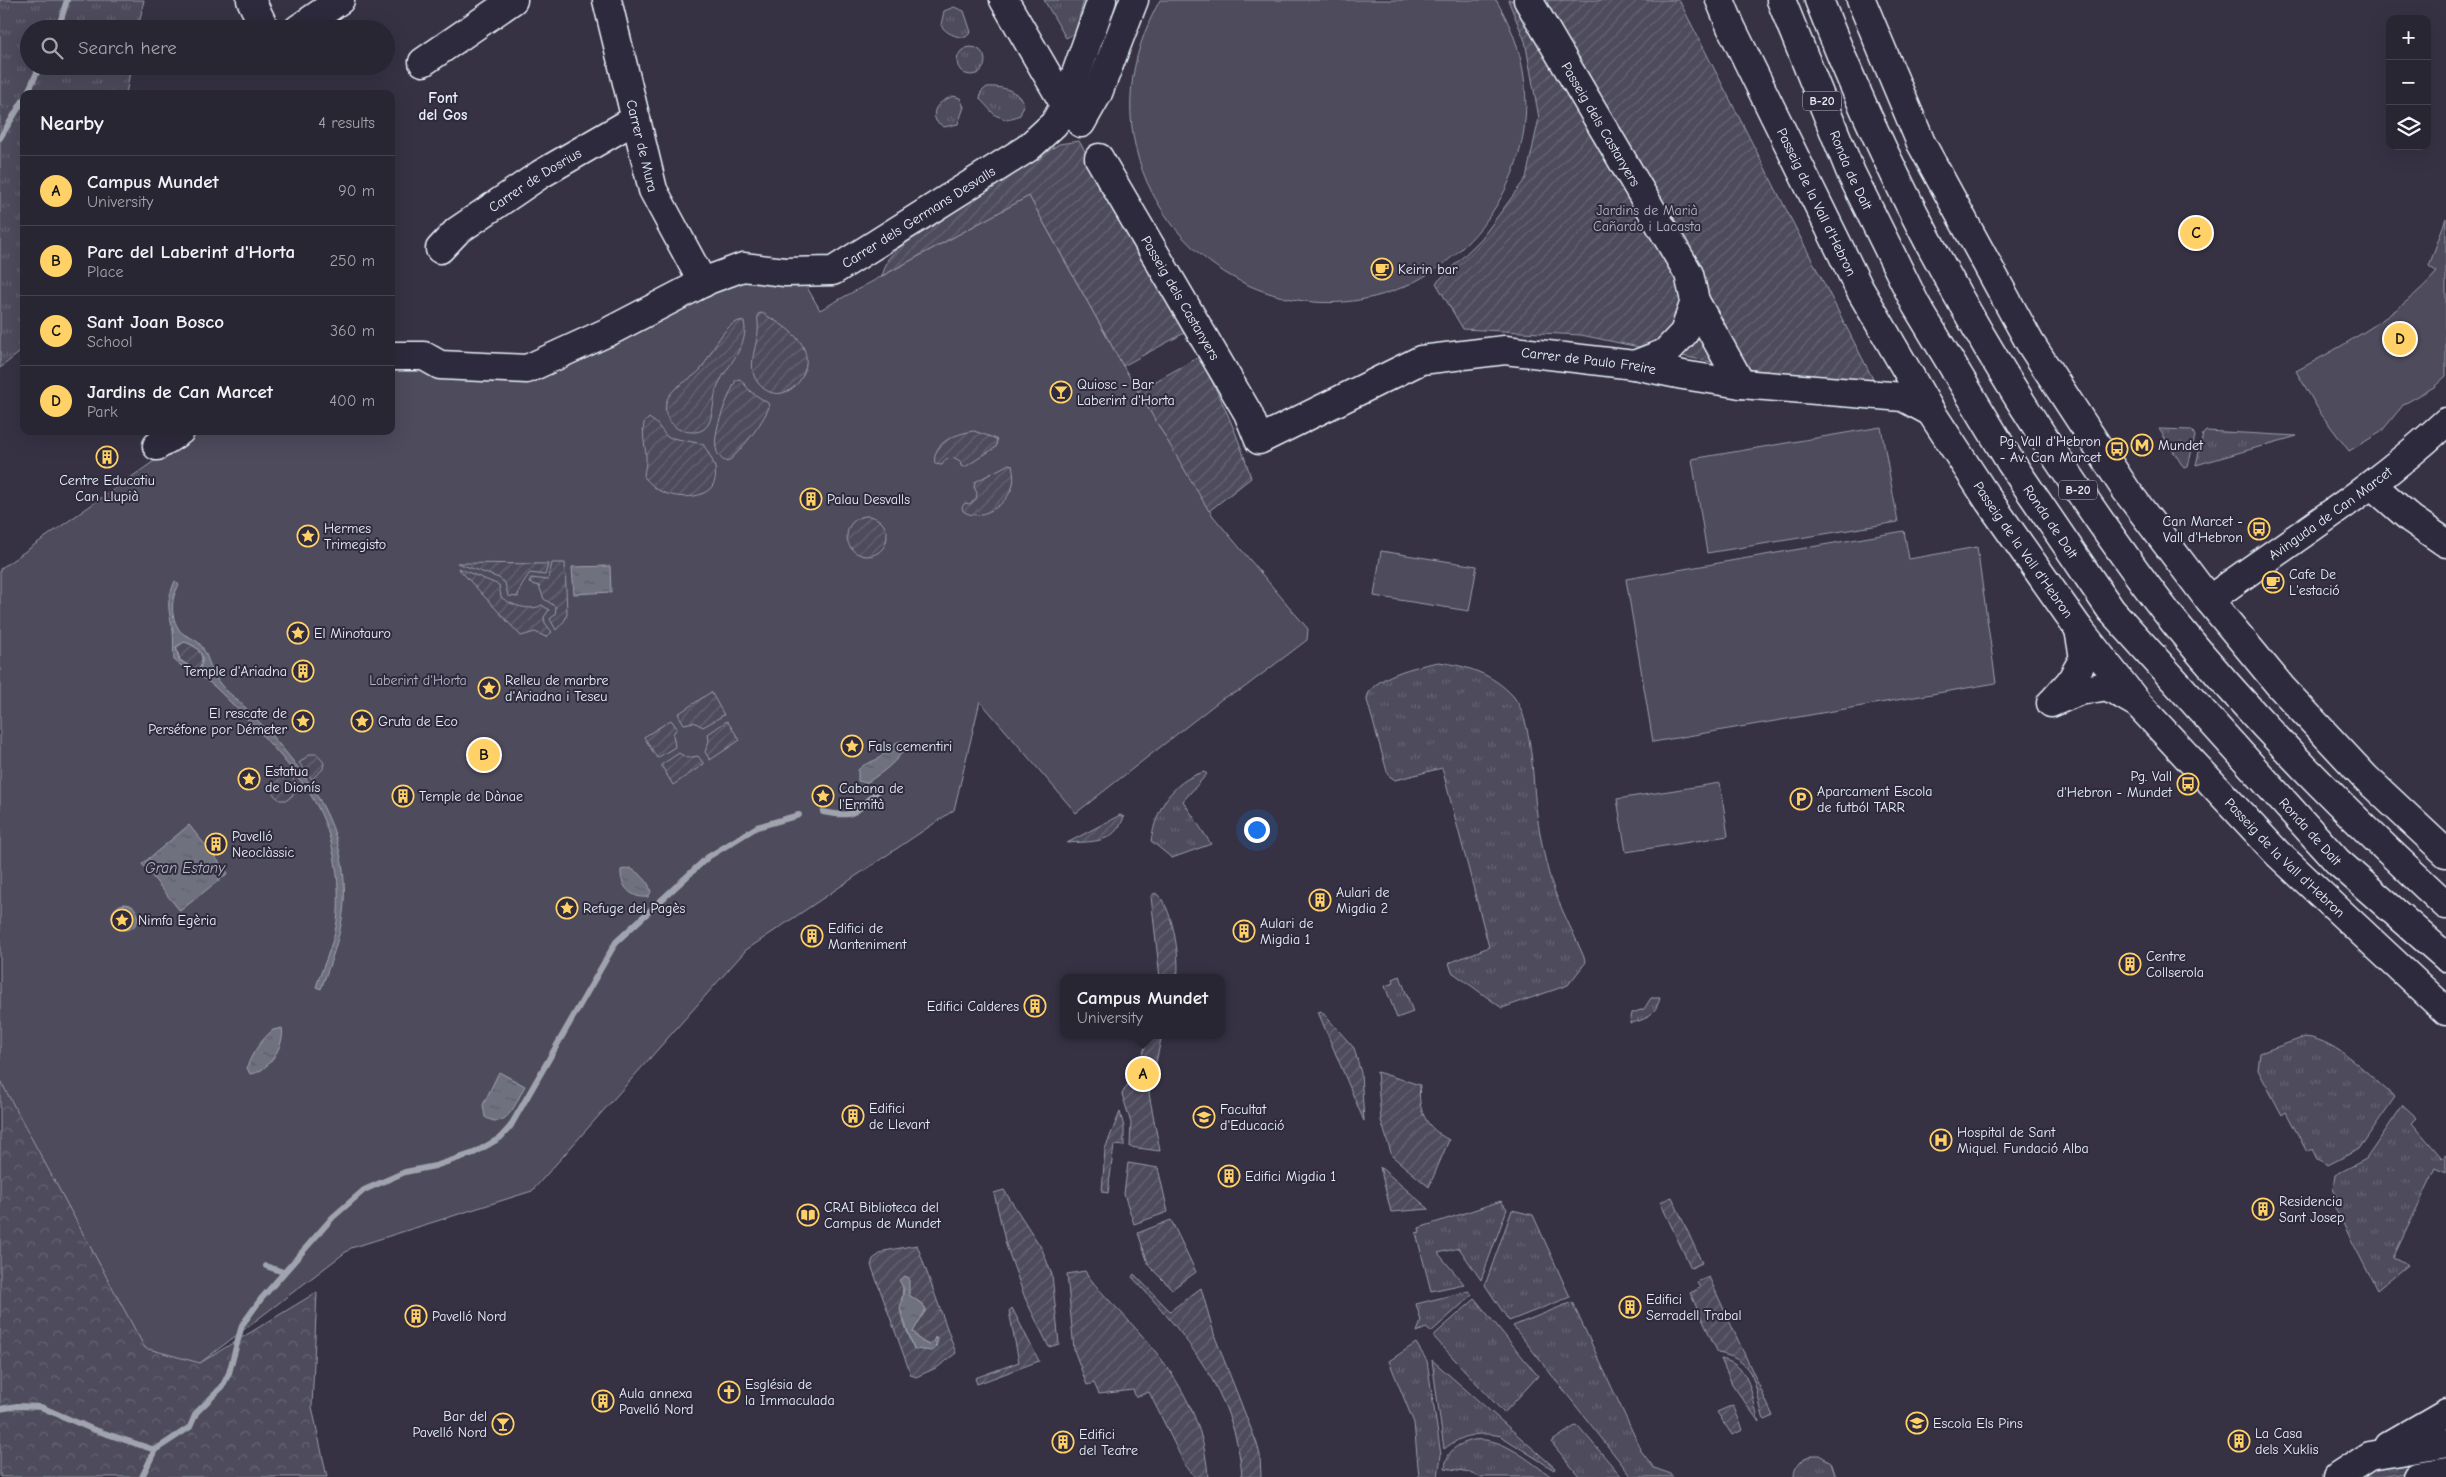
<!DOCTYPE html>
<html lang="en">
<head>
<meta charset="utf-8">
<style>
	body { margin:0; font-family:"Comic Neue",sans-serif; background:#302e3b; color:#f1f3f6 }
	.controls { position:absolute; right:15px; top:15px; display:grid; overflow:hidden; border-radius:10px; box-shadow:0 5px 20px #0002 }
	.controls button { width:45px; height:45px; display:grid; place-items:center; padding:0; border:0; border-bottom:1px solid #44434e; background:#282633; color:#f1f3f6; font:25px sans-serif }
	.you { position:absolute; left:1256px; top:829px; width:18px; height:18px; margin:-12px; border:4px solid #fff; border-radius:50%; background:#1a73e8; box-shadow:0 0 0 8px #1a73e833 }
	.badge { display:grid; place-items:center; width:32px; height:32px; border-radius:50%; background:#ffd166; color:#111; font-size:16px; font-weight:700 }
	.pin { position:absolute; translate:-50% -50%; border:2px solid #fff; box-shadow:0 1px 5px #0006 }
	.popup { position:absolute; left:1060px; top:974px; width:165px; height:65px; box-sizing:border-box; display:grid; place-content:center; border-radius:10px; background:#282633; filter:drop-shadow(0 1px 4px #0005); font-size:16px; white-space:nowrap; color:#a5a5ac }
	.popup b { font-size:19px; color:#f1f3f6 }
	.popup::after { content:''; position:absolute; left:50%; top:100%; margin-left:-10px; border:10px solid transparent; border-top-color:#282633 }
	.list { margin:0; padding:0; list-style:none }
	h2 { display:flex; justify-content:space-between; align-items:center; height:65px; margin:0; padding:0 20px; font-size:21px }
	h2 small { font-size:16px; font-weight:400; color:#a5a5ac }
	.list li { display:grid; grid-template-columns:32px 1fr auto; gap:15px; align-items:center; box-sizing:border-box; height:70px; padding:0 20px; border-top:1px solid #44434e }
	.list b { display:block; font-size:19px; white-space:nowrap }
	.list p { margin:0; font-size:16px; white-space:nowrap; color:#a5a5ac }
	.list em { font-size:16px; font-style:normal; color:#a5a5ac }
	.icon { flex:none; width:28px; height:28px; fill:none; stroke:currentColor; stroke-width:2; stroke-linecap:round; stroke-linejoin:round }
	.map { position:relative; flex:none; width:2446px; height:1477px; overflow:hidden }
	.search { position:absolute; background:#282633; box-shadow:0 5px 20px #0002; left:20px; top:20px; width:375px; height:55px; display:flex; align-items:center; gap:12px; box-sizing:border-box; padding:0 18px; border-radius:28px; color:#a5a5ac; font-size:19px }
	.panel { position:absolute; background:#282633; box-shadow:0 5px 20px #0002; left:20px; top:90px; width:375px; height:345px; border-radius:10px }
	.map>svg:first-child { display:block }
	.grass { fill:url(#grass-tufts); stroke:#9a9eaa }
	.forest { fill:url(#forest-crowns); stroke:#9a9eaa }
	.park { fill:#4d4b5c; stroke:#9a9eaa }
	.garden { fill:url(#garden-furrows); stroke:#9a9eaa; fill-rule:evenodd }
	.water { fill:url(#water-ripples); stroke:#a0a4af; fill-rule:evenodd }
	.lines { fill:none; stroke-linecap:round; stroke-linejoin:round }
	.stream { stroke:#a0a4af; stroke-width:6 }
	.minor-casing { stroke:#e8f1f8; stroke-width:31 }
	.highway-casing { stroke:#e8f1f8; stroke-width:31 }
	.minor { stroke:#2f2a3d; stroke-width:28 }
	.highway { stroke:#2f2a3d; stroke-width:28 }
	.labels { text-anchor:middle; stroke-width:4; stroke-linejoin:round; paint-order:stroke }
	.shield { fill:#2f2a3d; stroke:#b0b5c0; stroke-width:1 }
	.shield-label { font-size:12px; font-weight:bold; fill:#e8f1f8 }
	.street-label { font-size:14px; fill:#e8f1f8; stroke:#2f2a3d }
	.park-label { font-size:14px; fill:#b2b7c1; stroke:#2f2a3d }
	.poi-label { font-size:14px; fill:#e8f1f8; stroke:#2f2a3d; text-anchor:start }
	.neighbourhood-label { font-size:15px; font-weight:bold; fill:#e8f1f8; stroke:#2f2a3d }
	.water-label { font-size:15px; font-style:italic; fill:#b2b7c2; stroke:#2f2a3d }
</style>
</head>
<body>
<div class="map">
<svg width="2446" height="1477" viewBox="0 0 2446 1477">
	<defs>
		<pattern id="grass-tufts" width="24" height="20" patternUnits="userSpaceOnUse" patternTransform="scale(1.25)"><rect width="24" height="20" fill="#4d4b5c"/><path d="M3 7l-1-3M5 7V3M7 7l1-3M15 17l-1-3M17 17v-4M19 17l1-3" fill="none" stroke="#676574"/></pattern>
		<pattern id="forest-crowns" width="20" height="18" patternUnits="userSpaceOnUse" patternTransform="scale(1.25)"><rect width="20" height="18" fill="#4d4b5c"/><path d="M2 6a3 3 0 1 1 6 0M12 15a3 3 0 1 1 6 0" fill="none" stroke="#676574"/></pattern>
		<pattern id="garden-furrows" width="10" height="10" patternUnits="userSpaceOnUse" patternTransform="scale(1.25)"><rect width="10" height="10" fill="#4d4b5c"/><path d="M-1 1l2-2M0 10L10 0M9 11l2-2" fill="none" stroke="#676574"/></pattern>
		<pattern id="water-ripples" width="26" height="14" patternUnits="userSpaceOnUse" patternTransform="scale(1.25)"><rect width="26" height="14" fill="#70717f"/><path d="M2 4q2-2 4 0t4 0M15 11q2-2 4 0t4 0" fill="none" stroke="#5b5c64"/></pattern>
	</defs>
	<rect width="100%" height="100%" fill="#363244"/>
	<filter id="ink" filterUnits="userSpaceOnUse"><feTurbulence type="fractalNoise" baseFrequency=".02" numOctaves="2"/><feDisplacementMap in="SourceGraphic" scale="10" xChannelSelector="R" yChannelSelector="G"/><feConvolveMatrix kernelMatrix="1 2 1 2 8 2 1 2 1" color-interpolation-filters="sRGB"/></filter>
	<g filter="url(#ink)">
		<path class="grass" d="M0 0H144L138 29H29V66H131L126 94H24V349L0 368Z
			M1044 0H1084L1075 33 1066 38Z
			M954 7 964 11 971 32 966 37C957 38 945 33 941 25L944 11Z
			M957 61a14 14 0 1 1 28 0a14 14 0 1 1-28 0Z
			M987 87C1001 86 1019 90 1024 105L1020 115 1007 120 995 115 980 99 981 92Z
			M953 96 960 98 964 107 958 124 944 127 936 121C930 107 942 101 953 96Z
			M2159 429 2192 430 2195 436 2188 467 2184 468Z
			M2206 431 2297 436 2196 465 2203 434Z
			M1439 662C1467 666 1493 674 1513 696 1533 720 1532 777 1536 807 1539 831 1544 858 1551 881 1560 909 1575 935 1586 962L1568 985 1502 1008 1452 972 1449 963 1489 947 1442 768 1395 780 1388 775 1367 700C1367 677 1421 665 1439 662Z
			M1204 772 1207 774 1183 801 1211 844 1172 858 1151 841C1156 810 1171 781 1204 772Z
			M1400 976 1413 1012 1397 1018 1385 986 1394 983 1393 979Z
			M1651 998H1660C1656 1014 1645 1021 1630 1023L1632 1013 1644 1009Z
			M2305 1037C2338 1040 2370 1077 2395 1097L2359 1149 2328 1165 2317 1159 2312 1149 2307 1152 2286 1112 2282 1115 2258 1070 2260 1053Z
			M2403 1105 2417 1118 2412 1123 2442 1158 2446 1155V1173L2436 1168 2393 1258 2407 1265 2377 1290 2333 1204 2339 1200 2333 1189 2335 1175 2366 1159Z
			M1501 1201 1507 1209 1481 1280 1459 1248 1438 1253 1464 1284 1431 1291 1416 1233 1420 1232 1419 1228Z
			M1512 1210 1533 1215 1570 1297 1509 1321 1485 1285Z
			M1469 1291 1472 1295 1431 1332 1426 1328 1417 1332 1421 1321 1416 1304Z
			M1475 1299 1538 1376 1504 1413 1433 1336Z
			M1572 1302 1642 1452 1654 1468 1671 1474 1673 1477H1632L1513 1326Z
			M1416 1343 1427 1361 1441 1455 1438 1477H1419L1414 1423 1389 1361Z
			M1432 1360 1555 1468 1554 1470 1501 1436C1479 1431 1462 1435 1444 1449Z
			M1575 1426 1579 1427 1622 1477 1579 1476 1551 1442Z
			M1474 1440C1502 1436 1530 1462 1552 1477H1480L1470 1472 1445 1468C1447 1450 1457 1444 1474 1440Z
			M2446 1449V1466L2381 1477H2347Z
			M1812 1455H1819L1831 1462 1836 1477H1794C1794 1465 1802 1458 1812 1455Z"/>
		<path class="forest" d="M0 1077 200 1363 317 1292 312 1407 327 1477H0Z"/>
		<path class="park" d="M1160 0H1496C1597 166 1423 363 1248 285 1202 264 1168 228 1147 182 1120 120 1128 58 1160 0Z
			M1029 196 1123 366 1213 516 1308 629 1307 640 1241 690 1223 698 1076 813 980 701 954 810 746 950 532 1191 351 1248 200 1363 145 1348 0 1080V569L197 431H391V365L525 375 743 275 804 282 820 310Z
			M2446 218V376L2434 387 2404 404 2381 432 2349 451 2321 414 2296 371C2346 344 2399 315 2437 272L2429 266Z
			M1881 427 1898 522 1707 553 1692 459Z
			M1904 531 1909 559 1977 547 1996 683 1653 742 1626 579Z
			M1381 551 1477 566 1469 611 1374 596Z
			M1720 783 1728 836 1626 852 1617 799Z"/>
		<path class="garden" d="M1508 0H1679L1876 385 1740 368 1581 335 1463 329 1436 283 1481 239 1526 178 1539 118 1525 41Z
			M1079 141 1190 330 1123 366 1029 196 882 276 888 259 897 249 1059 144Z
			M762 313C776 321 791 329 801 343 820 372 783 412 759 384 746 369 756 349 758 332 759 326 757 320 758 314Z
			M739 321 744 322C750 344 727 366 718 385 712 397 715 421 704 429 697 434 687 432 678 429 670 423 663 415 666 403 670 386 691 381 701 369 712 354 721 327 739 321Z
			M1199 357C1221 397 1238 434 1251 478L1209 511 1138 391Z
			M740 379 751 392 768 403 769 407C764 421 739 454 727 462 700 452 728 398 736 380Z
			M649 418 656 423 667 437 703 444C707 451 713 459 715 468 721 499 683 501 662 492 655 489 650 483 644 477 644 470 647 463 646 456 645 443 642 437 644 423Z
			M974 431 994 438 997 440 996 447 965 467 961 466 960 461 955 458 946 459 942 465 935 464C931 442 958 433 974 431Z
			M1009 464 1012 465C1014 474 1015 484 1010 492 1003 507 978 522 963 511L962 507 965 503 970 504 976 499 977 493 974 487 975 482Z
			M847 536a20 20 0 1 1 40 0a20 20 0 1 1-40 0Z
			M457 563 546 564H548L545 575 530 573C525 579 518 590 518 597L508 596 505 583 499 578Z
			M552 563H565L567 614 565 620 556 630 550 619 555 615 556 607 544 599 539 586 529 583 531 578 548 580Z
			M458 568 499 585 501 597C510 605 531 612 542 605L549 610 544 617 545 623 552 632 546 637 535 632 521 636Z
			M184 642C197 645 207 656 199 669H194L180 660 176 647Z
			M711 692 724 715 703 727 694 722 684 724 678 714Z
			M671 720 677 728 673 734 675 747 657 758 644 737Z
			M727 721 740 740 710 760 705 752 709 741 708 734Z
			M679 753 687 758 698 756 704 764 673 785 661 765Z
			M310 754H317L324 763 323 769 312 779 299 763Z
			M288 772 300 789 287 800H280L274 795 273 785Z
			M1120 815 1124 817C1113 845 1093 841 1067 843Z
			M1155 893C1172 901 1181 960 1177 978H1160L1151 896Z
			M1321 1011 1354 1048 1361 1073 1364 1121 1318 1012Z
			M1150 1035H1162L1149 1094 1160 1151 1130 1147 1131 1123 1122 1094 1135 1072Z
			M1377 1072 1420 1085C1417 1110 1426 1128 1449 1140L1429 1187 1392 1156 1381 1120Z
			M1120 1112 1124 1127V1146L1114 1145 1108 1193 1102 1192 1105 1149Z
			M1128 1163 1158 1168 1168 1212 1134 1224 1124 1194Z
			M1380 1167 1429 1209 1391 1212Z
			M1004 1190 1042 1249 1052 1275 1059 1344 1049 1347 1025 1298 1006 1245 994 1193Z
			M1672 1197 1702 1263 1691 1268 1660 1202Z
			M1171 1220 1196 1272 1172 1289 1149 1266 1138 1233Z
			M917 1245 956 1353 938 1367 916 1377 911 1375 871 1265 873 1259 884 1251ZM903 1284 908 1287 909 1295 922 1304 926 1309 913 1331 921 1341 929 1345 933 1343 935 1337 938 1340 936 1347 914 1349 901 1315Z
			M1085 1271C1097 1290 1114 1304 1128 1320 1171 1366 1204 1413 1208 1477H1195L1185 1465 1149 1392 1136 1397 1133 1390 1099 1394 1094 1383 1087 1385 1074 1350 1067 1274Z
			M1134 1274 1170 1311 1201 1288 1215 1337 1257 1444 1260 1455 1261 1477H1242C1237 1395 1185 1334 1132 1277Z
			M1709 1277 1773 1416 1764 1420C1754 1388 1758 1360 1718 1353L1690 1293 1700 1288 1697 1282Z
			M1012 1308 1039 1361 977 1384 975 1378 1019 1362 1009 1311Z
			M1721 1359C1752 1365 1751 1397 1759 1422L1732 1384Z
			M1733 1405 1743 1430 1732 1435 1717 1412Z"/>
		<path class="water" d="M610 566 611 592 574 594 572 567Z
			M175 581 179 585C171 598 170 614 178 628 182 636 193 637 199 643 208 653 210 670 218 681 227 693 240 701 251 713 285 750 323 791 337 841 353 899 341 935 321 989L316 987C324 963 337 937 338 911 340 873 332 827 310 794 284 756 248 719 215 687 203 676 186 671 174 660 173 650 174 640 173 631 169 608 165 605 175 581ZM184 642C197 645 208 656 199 669H194L179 660 176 647Z
			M900 741 905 745C902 759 878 776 866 783L858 781V770C864 763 871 763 879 758 887 753 890 744 900 741Z
			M189 825 228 873 180 911 142 864Z
			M630 868C641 875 648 879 651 892L648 897C631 899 620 886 621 870Z
			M112 917a13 13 0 1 1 26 0a13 13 0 1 1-26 0Z
			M282 1028C286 1044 267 1074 250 1074L247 1068C250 1055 263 1038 273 1030Z
			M499 1072 525 1086C516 1102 507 1132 485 1117L483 1105Z
			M905 1276 909 1278V1295L922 1304 926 1309 913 1332 921 1341 929 1345 937 1337 935 1349 932 1351 914 1349 900 1309 904 1289 899 1280Z"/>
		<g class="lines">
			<path class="stream" d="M58 29 67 0
				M27 94 40 66
				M0 138 24 99
				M823 812C857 819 855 811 879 790
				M266 1266 283 1272
				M0 1409 17 1406 41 1407 92 1429 155 1450
				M142 1477 155 1450 190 1427 196 1413 222 1387 229 1373 242 1325 261 1299 333 1217 364 1190 405 1172 435 1166 474 1153 500 1138 510 1127 616 942 708 857 757 827 799 815"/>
			<g class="minor-casing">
				<g id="minor">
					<path d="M251 0 265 29"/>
					<path id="s1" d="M607 0 653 190 703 283"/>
					<path d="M1004 0 1065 105"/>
					<path id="s2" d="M1528 0 1689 274 1695 301 1741 384"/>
					<path id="s3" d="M1720 0 1731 27 1859 288 1931 412 1989 501 2079 629 2139 705 2277 853 2446 1011"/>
					<path d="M1861 0 1921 143 2030 343 2126 490 2209 600 2281 687 2366 778 2446 853"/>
					<path d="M298 29 340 0"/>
					<path d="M423 62 513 0"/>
					<path d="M1081 123 1098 93 1134 0"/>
					<path id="s4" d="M1099 158 1248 413 1259 440 1421 360 1505 350 1634 365 1683 375 1741 384 1903 397 1931 412"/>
					<path id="s5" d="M440 249 457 231 541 174 636 119"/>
					<path id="s6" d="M391 356H424L440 365 527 369 610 331 708 280 743 267 785 272 833 271 1028 148 1054 124 1065 105 1102 0"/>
					<path d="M1634 365 1665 353 1684 333 1695 301"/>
					<path d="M157 446 180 431"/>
					<path d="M2372 485 2411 519 2446 543"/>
					<path id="s7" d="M2209 600C2289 541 2373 490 2446 422"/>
					<path d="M2054 700 2071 681 2084 658 2079 629"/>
					<path d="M2051 703 2079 691 2107 686 2135 702"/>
					<path d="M2389 1446 2446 1413"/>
					<path d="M2338 1477 2370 1456 2446 1443"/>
					<path d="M2417 1477 2446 1472"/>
				</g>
			</g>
			<g class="highway-casing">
				<g id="highway">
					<path id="s8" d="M1781 0 1851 173 1916 305 2011 463 2111 610 2338 862 2446 957"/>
					<path d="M1819 0C1882 163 1959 309 2055 455 2093 512 2132 569 2175 623 2258 725 2350 816 2446 905"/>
				</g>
			</g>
			<use href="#minor" class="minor"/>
			<use href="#highway" class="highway"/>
		</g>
	</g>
	<defs>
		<g id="cafe-ring" transform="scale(1.125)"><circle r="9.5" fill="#2f2a3d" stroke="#ffd166" stroke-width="1.5"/><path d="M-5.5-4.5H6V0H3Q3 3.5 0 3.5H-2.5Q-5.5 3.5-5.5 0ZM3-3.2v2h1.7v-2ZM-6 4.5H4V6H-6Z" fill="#ffd166"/></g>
		<g id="bar-ring" transform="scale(1.125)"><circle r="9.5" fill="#2f2a3d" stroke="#ffd166" stroke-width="1.5"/><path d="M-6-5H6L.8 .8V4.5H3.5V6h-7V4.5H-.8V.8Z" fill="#ffd166"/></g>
		<g id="metro-ring" transform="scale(1.125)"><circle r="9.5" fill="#2f2a3d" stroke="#ffd166" stroke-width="1.5"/><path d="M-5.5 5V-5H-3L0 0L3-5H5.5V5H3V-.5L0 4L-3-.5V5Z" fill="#ffd166"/></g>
		<g id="bus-ring" transform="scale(1.125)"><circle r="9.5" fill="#2f2a3d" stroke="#ffd166" stroke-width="1.5"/><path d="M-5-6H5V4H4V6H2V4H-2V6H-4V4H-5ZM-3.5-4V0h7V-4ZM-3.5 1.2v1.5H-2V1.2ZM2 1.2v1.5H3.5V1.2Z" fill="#ffd166"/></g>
		<g id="building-ring" transform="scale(1.125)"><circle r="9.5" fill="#2f2a3d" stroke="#ffd166" stroke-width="1.5"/><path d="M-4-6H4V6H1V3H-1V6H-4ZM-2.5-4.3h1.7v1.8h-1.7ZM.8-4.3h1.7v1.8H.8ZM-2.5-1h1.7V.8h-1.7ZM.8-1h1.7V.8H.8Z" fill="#ffd166"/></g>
		<g id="sight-ring" transform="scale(1.125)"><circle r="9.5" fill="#2f2a3d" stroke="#ffd166" stroke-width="1.5"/><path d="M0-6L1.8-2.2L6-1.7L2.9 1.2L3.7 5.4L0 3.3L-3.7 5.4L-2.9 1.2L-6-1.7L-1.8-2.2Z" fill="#ffd166"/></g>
		<g id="parking-ring" transform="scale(1.125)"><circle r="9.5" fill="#2f2a3d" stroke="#ffd166" stroke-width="1.5"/><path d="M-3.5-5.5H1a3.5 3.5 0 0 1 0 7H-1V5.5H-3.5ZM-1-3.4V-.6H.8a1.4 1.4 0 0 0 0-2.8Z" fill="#ffd166"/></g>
		<g id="university-ring" transform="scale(1.125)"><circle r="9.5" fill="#2f2a3d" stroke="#ffd166" stroke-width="1.5"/><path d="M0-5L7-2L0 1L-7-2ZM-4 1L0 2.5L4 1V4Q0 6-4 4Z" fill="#ffd166"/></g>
		<g id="hospital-ring" transform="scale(1.125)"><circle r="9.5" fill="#2f2a3d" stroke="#ffd166" stroke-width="1.5"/><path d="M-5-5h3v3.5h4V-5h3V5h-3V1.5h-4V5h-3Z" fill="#ffd166"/></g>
		<g id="library-ring" transform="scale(1.125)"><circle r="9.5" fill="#2f2a3d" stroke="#ffd166" stroke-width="1.5"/><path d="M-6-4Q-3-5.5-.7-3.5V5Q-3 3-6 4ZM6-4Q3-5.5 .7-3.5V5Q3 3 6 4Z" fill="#ffd166"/></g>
		<g id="church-ring" transform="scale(1.125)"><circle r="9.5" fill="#2f2a3d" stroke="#ffd166" stroke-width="1.5"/><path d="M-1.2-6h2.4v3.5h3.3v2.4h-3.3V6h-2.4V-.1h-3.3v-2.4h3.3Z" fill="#ffd166"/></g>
		<g id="school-ring" transform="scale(1.125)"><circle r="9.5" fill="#2f2a3d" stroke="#ffd166" stroke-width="1.5"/><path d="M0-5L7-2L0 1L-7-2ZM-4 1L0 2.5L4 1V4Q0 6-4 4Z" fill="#ffd166"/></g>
	</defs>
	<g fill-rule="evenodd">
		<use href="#cafe-ring" x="1382" y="269"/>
		<use href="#bar-ring" x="1061" y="392"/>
		<use href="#metro-ring" x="2142" y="445"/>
		<use href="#bus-ring" x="2117" y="449"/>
		<use href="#building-ring" x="107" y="457"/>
		<use href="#building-ring" x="811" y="499"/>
		<use href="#bus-ring" x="2259" y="529"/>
		<use href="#sight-ring" x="308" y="536"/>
		<use href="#cafe-ring" x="2273" y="582"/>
		<use href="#sight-ring" x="298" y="633"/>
		<use href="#building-ring" x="303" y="671"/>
		<use href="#sight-ring" x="489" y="688"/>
		<use href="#sight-ring" x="303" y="721"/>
		<use href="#sight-ring" x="362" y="721"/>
		<use href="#sight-ring" x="852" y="746"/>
		<use href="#sight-ring" x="249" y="779"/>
		<use href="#bus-ring" x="2188" y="784"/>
		<use href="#building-ring" x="403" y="796"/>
		<use href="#sight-ring" x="823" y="796"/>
		<use href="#parking-ring" x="1801" y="799"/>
		<use href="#building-ring" x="216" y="844"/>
		<use href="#building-ring" x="1320" y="900"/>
		<use href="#sight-ring" x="567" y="908"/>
		<use href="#sight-ring" x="122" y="920"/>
		<use href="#building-ring" x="1244" y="931"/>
		<use href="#building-ring" x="812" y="936"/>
		<use href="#building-ring" x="2130" y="964"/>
		<use href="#building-ring" x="1035" y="1006"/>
		<use href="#building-ring" x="853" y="1116"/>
		<use href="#university-ring" x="1204" y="1117"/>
		<use href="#hospital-ring" x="1941" y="1140"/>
		<use href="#building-ring" x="1229" y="1176"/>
		<use href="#building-ring" x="2263" y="1209"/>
		<use href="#library-ring" x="808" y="1215"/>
		<use href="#building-ring" x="1630" y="1307"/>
		<use href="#building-ring" x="416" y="1316"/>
		<use href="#church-ring" x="729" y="1392"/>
		<use href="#building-ring" x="603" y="1401"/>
		<use href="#school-ring" x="1917" y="1423"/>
		<use href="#bar-ring" x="503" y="1424"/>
		<use href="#building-ring" x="2239" y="1441"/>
		<use href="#building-ring" x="1063" y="1442"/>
	</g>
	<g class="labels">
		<g class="shield">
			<rect x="1803" y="91.5" width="38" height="19" rx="4"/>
			<rect x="2059" y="480.5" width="38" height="19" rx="4"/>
		</g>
		<g class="shield-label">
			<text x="1822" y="105">B-20</text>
			<text x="2078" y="494">B-20</text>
		</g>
		<g class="street-label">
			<text dy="5" stroke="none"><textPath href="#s2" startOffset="144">Passeig dels Castanyers</textPath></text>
			<text dy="5" stroke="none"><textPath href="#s1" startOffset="150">Carrer de Mura</textPath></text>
			<text dy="5" stroke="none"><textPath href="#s8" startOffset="184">Ronda de Dalt</textPath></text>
			<text dy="5" stroke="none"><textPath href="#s5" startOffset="118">Carrer de Dosrius</textPath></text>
			<text dy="5" stroke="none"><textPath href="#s3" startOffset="224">Passeig de la Vall d'Hebron</textPath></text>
			<text dy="5" stroke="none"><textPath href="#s6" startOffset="569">Carrer dels Germans Desvalls</textPath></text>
			<text dy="5" stroke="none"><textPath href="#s4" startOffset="162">Passeig dels Castanyers</textPath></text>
			<text dy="5" stroke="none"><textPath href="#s4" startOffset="674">Carrer de Paulo Freire</textPath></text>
			<text dy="5" stroke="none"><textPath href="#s7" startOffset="149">Avinguda de Can Marcet</textPath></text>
			<text dy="5" stroke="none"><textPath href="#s8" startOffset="589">Ronda de Dalt</textPath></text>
			<text dy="5" stroke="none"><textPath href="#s3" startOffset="629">Passeig de la Vall d'Hebron</textPath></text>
			<text dy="5" stroke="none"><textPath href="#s8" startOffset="994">Ronda de Dalt</textPath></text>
			<text dy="5" stroke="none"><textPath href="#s3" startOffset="1034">Passeig de la Vall d'Hebron</textPath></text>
		</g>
		<g class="park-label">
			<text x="1647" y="215">Jardins de Marià<tspan x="1647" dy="16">Cañardo i Lacasta</tspan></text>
			<text x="418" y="685">Laberint d'Horta</text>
		</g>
		<g class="poi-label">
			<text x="1398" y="274">Keirin bar</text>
			<text x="1077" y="389">Quiosc - Bar<tspan x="1077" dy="16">Laberint d'Horta</tspan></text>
			<text x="2101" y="446" text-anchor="end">Pg. Vall d'Hebron<tspan x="2101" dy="16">- Av. Can Marcet</tspan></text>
			<text x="2158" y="450">Mundet</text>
			<text x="107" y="485" text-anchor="middle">Centre Educatiu<tspan x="107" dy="16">Can Llupià</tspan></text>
			<text x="827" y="504">Palau Desvalls</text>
			<text x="2243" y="526" text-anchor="end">Can Marcet -<tspan x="2243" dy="16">Vall d'Hebron</tspan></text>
			<text x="324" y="533">Hermes<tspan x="324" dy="16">Trimegisto</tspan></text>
			<text x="2289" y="579">Cafe De<tspan x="2289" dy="16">L'estació</tspan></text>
			<text x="314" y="638">El Minotauro</text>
			<text x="287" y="676" text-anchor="end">Temple d'Ariadna</text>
			<text x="505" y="685">Relleu de marbre<tspan x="505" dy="16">d'Ariadna i Teseu</tspan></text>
			<text x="287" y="718" text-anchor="end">El rescate de<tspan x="287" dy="16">Perséfone por Démeter</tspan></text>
			<text x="378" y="726">Gruta de Eco</text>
			<text x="868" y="751">Fals cementiri</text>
			<text x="265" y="776">Estatua<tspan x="265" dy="16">de Dionís</tspan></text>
			<text x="2172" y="781" text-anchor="end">Pg. Vall<tspan x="2172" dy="16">d'Hebron - Mundet</tspan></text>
			<text x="839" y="793">Cabana de<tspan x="839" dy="16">l'Ermità</tspan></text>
			<text x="1817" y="796">Aparcament Escola<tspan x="1817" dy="16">de futból TARR</tspan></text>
			<text x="419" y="801">Temple de Dànae</text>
			<text x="232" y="841">Pavelló<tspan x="232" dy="16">Neoclàssic</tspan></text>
			<text x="1336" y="897">Aulari de<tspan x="1336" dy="16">Migdia 2</tspan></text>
			<text x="583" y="913">Refuge del Pagès</text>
			<text x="138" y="925">Nimfa Egèria</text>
			<text x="1260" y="928">Aulari de<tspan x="1260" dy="16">Migdia 1</tspan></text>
			<text x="828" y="933">Edifici de<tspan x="828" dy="16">Manteniment</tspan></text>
			<text x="2146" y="961">Centre<tspan x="2146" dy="16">Collserola</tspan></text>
			<text x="1019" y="1011" text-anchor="end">Edifici Calderes</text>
			<text x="869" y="1113">Edifici<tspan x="869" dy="16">de Llevant</tspan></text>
			<text x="1220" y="1114">Facultat<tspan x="1220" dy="16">d'Educació</tspan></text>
			<text x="1957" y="1137">Hospital de Sant<tspan x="1957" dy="16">Miquel. Fundació Alba</tspan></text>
			<text x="1245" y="1181">Edifici Migdia 1</text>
			<text x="2279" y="1206">Residencia<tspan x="2279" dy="16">Sant Josep</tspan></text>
			<text x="824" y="1212">CRAI Biblioteca del<tspan x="824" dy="16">Campus de Mundet</tspan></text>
			<text x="1646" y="1304">Edifici<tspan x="1646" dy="16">Serradell Trabal</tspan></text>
			<text x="432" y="1321">Pavelló Nord</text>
			<text x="745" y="1389">Església de<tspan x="745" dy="16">la Immaculada</tspan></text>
			<text x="619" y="1398">Aula annexa<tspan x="619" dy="16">Pavelló Nord</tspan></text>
			<text x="487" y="1421" text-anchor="end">Bar del<tspan x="487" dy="16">Pavelló Nord</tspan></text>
			<text x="1933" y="1428">Escola Els Pins</text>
			<text x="2255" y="1438">La Casa<tspan x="2255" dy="16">dels Xuklis</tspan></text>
			<text x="1079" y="1439">Edifici<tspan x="1079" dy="16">del Teatre</tspan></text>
		</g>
		<g class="neighbourhood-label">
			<text x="443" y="103">Font<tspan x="443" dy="17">del Gos</tspan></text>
		</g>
		<g class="water-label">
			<text x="185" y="873">Gran Estany</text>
		</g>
	</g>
</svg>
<div class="controls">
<button>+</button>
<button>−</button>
<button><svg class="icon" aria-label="layers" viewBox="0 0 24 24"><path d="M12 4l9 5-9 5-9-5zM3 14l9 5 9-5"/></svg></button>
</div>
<div class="you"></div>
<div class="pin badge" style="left:1143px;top:1074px">A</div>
<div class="popup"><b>Campus Mundet</b>University</div>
<div class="pin badge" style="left:484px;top:755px">B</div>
<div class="pin badge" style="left:2196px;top:233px">C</div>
<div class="pin badge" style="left:2400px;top:339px">D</div>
<div class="search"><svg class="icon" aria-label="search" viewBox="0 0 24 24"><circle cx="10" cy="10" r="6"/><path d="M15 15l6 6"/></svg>Search here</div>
<section class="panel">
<h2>Nearby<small>4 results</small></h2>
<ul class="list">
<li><span class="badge">A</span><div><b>Campus Mundet</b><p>University</p></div><em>90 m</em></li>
<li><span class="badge">B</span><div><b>Parc del Laberint d'Horta</b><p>Place</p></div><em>250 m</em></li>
<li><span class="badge">C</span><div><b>Sant Joan Bosco</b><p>School</p></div><em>360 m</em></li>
<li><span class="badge">D</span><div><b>Jardins de Can Marcet</b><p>Park</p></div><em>400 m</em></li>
</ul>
</section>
</div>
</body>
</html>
